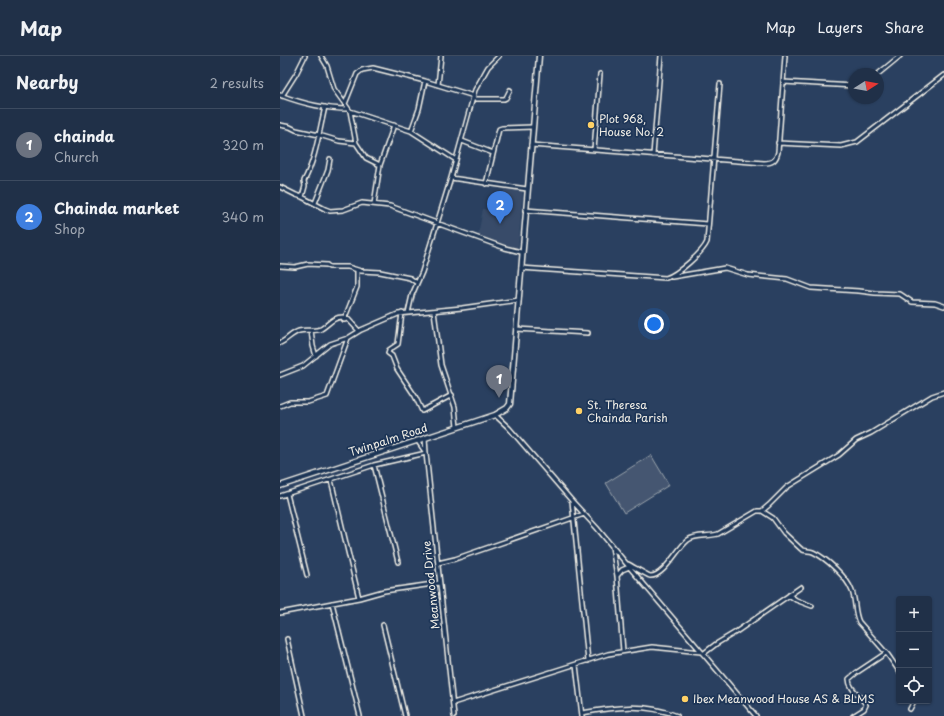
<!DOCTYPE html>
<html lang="en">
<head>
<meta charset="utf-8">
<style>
	body { margin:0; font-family:"Playpen Sans",sans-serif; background:#2d3c52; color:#f1f3f6 }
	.controls { position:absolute; right:12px; bottom:12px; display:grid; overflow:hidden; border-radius:4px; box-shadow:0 1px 3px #0004 }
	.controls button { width:36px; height:36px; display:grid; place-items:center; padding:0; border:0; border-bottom:1px solid #3d4b60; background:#203048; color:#f1f3f6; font:20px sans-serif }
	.compass { position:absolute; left:568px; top:12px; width:36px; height:36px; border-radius:50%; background:#203048; box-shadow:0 1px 3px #0004; rotate:79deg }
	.you { position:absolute; left:374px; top:268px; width:14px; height:14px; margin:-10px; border:3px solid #fff; border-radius:50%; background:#1a73e8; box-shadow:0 0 0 6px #1a73e833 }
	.badge { display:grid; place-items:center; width:26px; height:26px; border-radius:50%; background:#8bbbb9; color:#fff; font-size:13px; font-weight:700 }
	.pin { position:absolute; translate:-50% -33px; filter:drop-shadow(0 1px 2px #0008) }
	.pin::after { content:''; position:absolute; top:21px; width:14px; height:12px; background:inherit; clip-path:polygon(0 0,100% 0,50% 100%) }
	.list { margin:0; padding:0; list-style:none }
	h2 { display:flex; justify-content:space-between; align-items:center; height:52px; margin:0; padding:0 16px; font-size:17px }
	h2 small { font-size:13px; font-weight:400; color:#a2a9b4 }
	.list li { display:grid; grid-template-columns:26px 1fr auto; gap:12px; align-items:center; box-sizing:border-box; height:72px; padding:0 16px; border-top:1px solid #3d4b60 }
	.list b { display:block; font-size:15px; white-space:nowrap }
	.list p { margin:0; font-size:13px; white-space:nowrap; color:#a2a9b4 }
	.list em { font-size:13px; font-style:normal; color:#a2a9b4 }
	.icon { flex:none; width:22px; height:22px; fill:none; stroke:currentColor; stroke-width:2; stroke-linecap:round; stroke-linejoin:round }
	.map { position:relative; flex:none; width:664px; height:660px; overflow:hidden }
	header { display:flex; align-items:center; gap:24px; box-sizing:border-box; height:56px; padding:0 20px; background:#203048; border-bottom:1px solid #3d4b60 }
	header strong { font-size:19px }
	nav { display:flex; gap:22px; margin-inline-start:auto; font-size:14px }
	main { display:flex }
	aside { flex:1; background:#203048 }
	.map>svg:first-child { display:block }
	.built { fill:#374c69 }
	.green { fill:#445771; stroke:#9ca4ac }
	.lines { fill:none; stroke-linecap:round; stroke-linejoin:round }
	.street-casing { stroke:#f4f1e8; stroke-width:6 }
	.secondary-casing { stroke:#f4f1e8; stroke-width:7 }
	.street { stroke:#1d3557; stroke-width:3 }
	.secondary { stroke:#1d3557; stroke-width:4 }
	.poi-dot { fill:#ffd166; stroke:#1d3557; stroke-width:1.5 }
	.labels { text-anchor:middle; stroke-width:3.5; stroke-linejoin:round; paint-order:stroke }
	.poi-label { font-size:11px; fill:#f4f1e8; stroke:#1d3557; text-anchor:start }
	.street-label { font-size:11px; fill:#f4f1e8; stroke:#1d3557 }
</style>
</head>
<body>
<header>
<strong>Map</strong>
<nav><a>Map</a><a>Layers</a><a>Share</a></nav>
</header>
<main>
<aside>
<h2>Nearby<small>2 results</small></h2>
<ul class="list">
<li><span class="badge" style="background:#6b7280">1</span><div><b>chainda</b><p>Church</p></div><em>320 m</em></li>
<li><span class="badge" style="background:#3f7fe0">2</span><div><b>Chainda market</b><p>Shop</p></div><em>340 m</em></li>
</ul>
</aside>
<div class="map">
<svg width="664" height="660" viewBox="0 0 664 660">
	<rect width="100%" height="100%" fill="#2a4060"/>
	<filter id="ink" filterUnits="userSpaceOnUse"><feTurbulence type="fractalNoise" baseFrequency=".025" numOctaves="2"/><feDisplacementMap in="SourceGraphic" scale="8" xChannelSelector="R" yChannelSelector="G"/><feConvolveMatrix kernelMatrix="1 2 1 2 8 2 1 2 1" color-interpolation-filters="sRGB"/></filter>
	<g filter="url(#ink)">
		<path class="built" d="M225 130 243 133 238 193 198 179 203 153 220 156Z"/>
		<path class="green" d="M371 399 389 429 344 457 326 427Z"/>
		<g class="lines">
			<g class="street-casing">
				<path id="street" d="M41 0 47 10 54 33 70 55 131 75 176 104
					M598 18 620 0
					M503 26 574 30
					M158 29 161 0
					M0 39C21 47 45 53 68 53
					M2 40 16 18 25 0
					M193 43H224L226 42 230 34
					M65 48 77 18 82 14 93 12 145 25 194 40
					M70 55 76 87 86 102 100 109
					M0 69 10 71 16 74 39 79 59 85 76 87
					M131 75 139 53 145 25
					M182 85 213 97
					M498 87 561 90 577 86 664 19
					M251 89 484 107C493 107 496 104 498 96L505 0
					M314 94 320 18
					M373 99 381 0
					M171 122 247 133
					M206 128 219 73 222 72 253 71
					M0 131 16 139 22 141 45 153 50 155 63 154 82 147 110 150 225 192 241 196
					M22 141 25 130 24 125C36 102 39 76 45 51
					M35 147 48 114 50 103
					M94 148 100 109 114 69
					M245 154 428 168
					M0 210 15 211 28 208 47 209 49 211H68L81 215 100 216 130 222 137 227
					M241 212 386 222C397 219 423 196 427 186L440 28
					M392 221 445 212 468 219 507 223 531 232 579 235 595 237 620 238 632 246 655 247 664 250
					M154 255 161 309 175 351 177 371
					M122 257 118 288 109 294 108 297 112 300 117 313 135 340 142 355 172 339
					M128 257 132 239 142 216 171 122 195 34 208 11 219 0
					M64 264 77 231V215
					M236 273 308 277
					M31 274 33 290 36 300
					M0 287C7 284 12 277 19 275 26 273 34 276 41 273 49 268 53 261 63 261L64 264 68 263 79 275
					M0 319 23 310 50 288 68 282 81 274 118 258 182 252 239 244
					M0 350 10 346H28L47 340 68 282
					M215 359 229 372 292 445 317 472 345 506 476 660
					M145 382 146 397 174 660
					M137 384 146 397
					M94 409 118 506
					M51 424 79 542
					M7 438 27 519
					M0 440 94 409 146 397
					M292 445 308 605
					M482 455 493 462 504 477 521 493C525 496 529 494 533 496 546 502 567 521 572 535 576 545 574 556 579 566L608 599 619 615
					M332 491 337 520 343 595
					M158 507 175 503 304 458
					M348 508C352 510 367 519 370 520 384 521 398 491 408 484 415 478 429 481 438 478L477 455H482L489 449 507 431 559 399 576 384 591 377 652 340 664 336
					M337 520 342 514 349 511
					M509 539 516 544 532 550
					M52 547 80 660
					M0 557 79 542 104 535 160 527
					M103 569 125 660
					M7 583 24 660
					M423 598 436 588 456 576 521 531
					M296 609 302 660
					M173 647 328 598 372 591 421 596
					M630 653 634 645
					M302 657C334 651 366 647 397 660
					M573 660 584 653 586 649C582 640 569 634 569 623L576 617 606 597"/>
			</g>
			<g class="secondary-casing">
				<path id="secondary" d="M0 430 215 359 227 352 230 348 259 0"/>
			</g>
			<use href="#street" class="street"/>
			<use href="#secondary" class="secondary"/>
		</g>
	</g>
	<g class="poi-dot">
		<circle cx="311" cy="69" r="4"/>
		<circle cx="299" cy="355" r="4"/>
		<circle cx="405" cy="643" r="4"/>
	</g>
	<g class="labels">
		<g class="poi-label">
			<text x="319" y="67">Plot 968,<tspan x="319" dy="13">House No. 2</tspan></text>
			<text x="307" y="353">St. Theresa<tspan x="307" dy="13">Chainda Parish</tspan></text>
			<text x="413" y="647">Ibex Meanwood House AS &amp; BLMS</text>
		</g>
		<g class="street-label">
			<text transform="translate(108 384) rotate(-18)" y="4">Twinpalm Road</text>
			<text transform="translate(151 529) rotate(-96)" y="4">Meanwood Drive</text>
		</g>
	</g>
</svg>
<div class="controls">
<button>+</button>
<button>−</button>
<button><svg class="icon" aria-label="locate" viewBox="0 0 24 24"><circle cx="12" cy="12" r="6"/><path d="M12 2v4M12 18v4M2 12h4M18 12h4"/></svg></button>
</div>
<svg class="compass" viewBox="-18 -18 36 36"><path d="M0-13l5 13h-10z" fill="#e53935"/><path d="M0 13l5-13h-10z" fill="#a2a9b4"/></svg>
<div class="you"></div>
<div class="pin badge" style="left:219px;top:342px;background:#6b7280">1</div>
<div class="pin badge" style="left:220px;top:168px;background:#3f7fe0">2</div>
</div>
</main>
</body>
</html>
